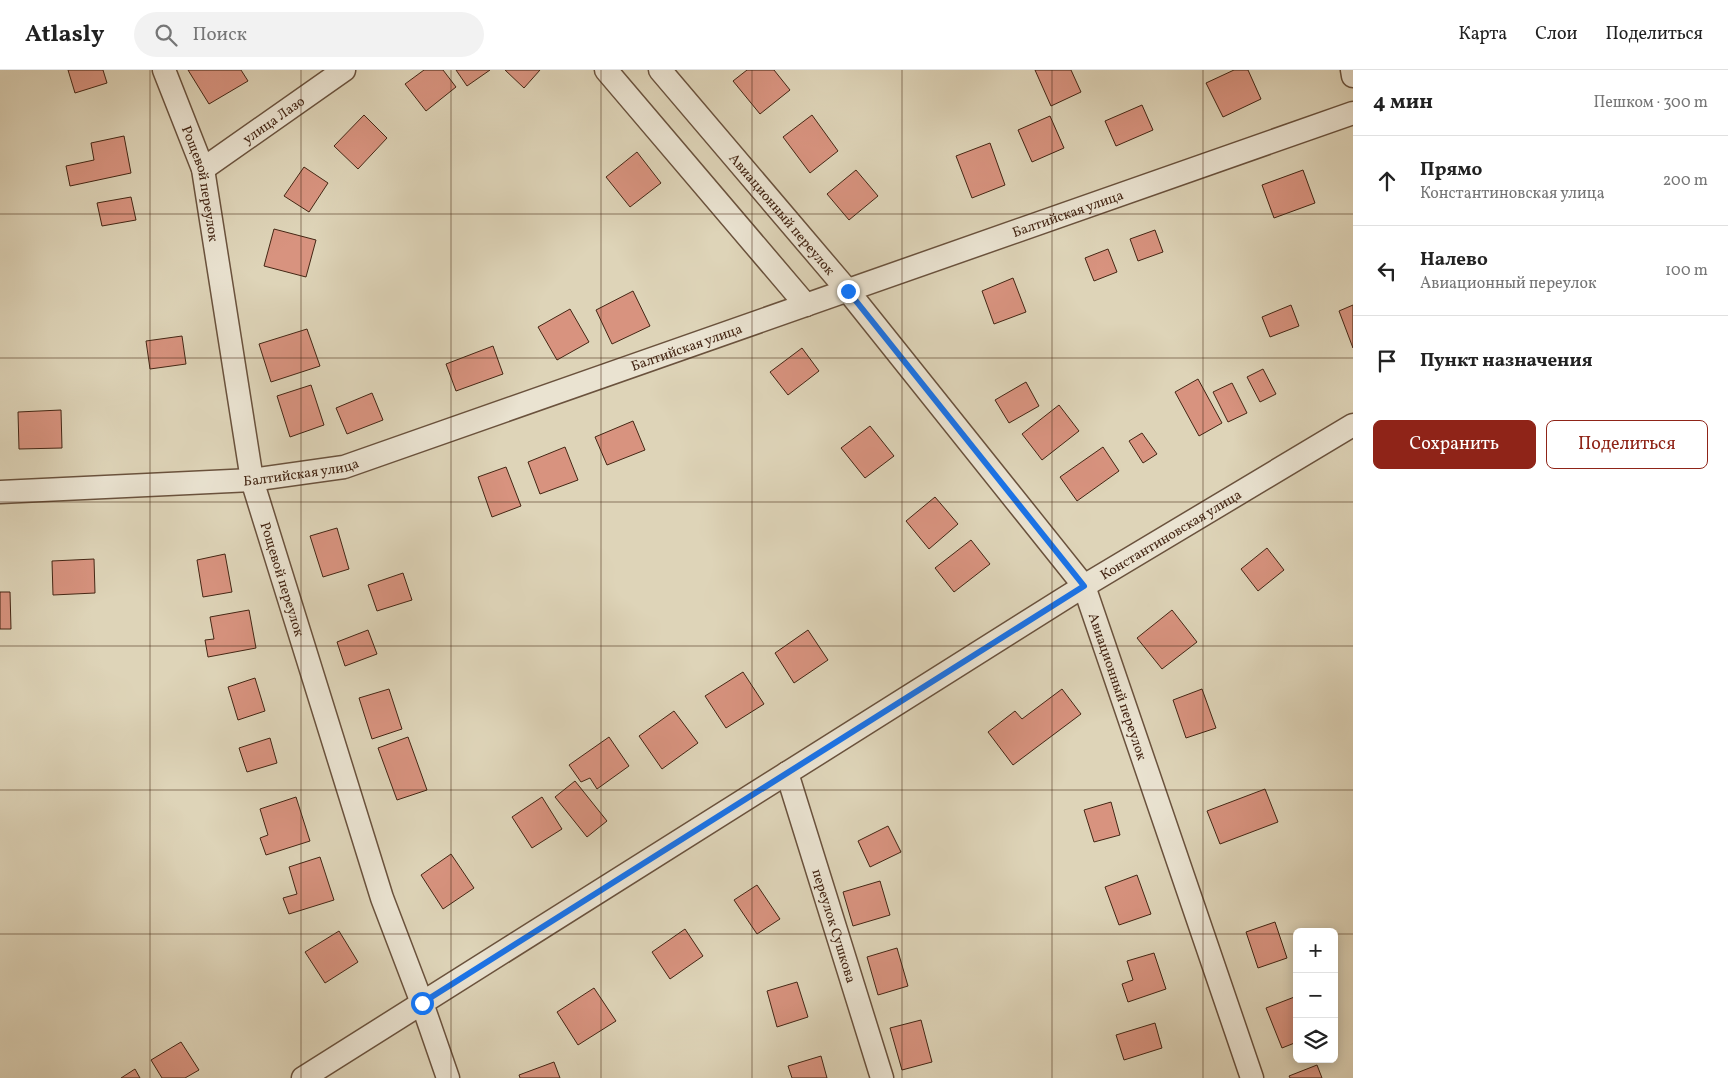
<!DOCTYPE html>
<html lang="ru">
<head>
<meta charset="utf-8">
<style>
	body { margin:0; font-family:Vollkorn,serif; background:#f2f2f2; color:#222 }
	.controls { position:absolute; right:15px; bottom:15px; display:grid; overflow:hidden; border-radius:8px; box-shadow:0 2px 12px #0003 }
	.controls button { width:45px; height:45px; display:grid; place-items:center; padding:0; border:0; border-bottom:1px solid #e0e0e0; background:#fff; color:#222; font:25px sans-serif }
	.stop { position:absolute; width:15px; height:15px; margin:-11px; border:4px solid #1a73e8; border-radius:50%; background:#fff }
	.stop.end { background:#1a73e8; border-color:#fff; box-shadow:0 1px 5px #0008 }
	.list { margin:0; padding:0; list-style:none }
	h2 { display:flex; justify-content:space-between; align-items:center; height:65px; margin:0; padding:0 20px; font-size:21px }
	h2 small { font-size:16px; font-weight:400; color:#767676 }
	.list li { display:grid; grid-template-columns:32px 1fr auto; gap:15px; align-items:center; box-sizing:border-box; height:90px; padding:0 20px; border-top:1px solid #e0e0e0 }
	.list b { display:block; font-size:19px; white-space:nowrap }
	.list p { margin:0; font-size:16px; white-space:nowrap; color:#767676 }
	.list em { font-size:16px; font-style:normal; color:#767676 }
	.actions { display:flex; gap:10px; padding:15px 20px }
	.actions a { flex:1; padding:11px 0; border:1px solid #8f2418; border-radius:8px; text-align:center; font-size:18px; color:#8f2418 }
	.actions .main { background:#8f2418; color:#fff }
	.icon { flex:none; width:28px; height:28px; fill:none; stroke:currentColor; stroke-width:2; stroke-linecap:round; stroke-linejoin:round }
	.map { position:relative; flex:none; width:1353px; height:1008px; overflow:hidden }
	header { display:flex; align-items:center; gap:30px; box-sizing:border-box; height:70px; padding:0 25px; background:#fff; border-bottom:1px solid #e0e0e0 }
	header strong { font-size:24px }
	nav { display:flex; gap:28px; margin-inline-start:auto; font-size:18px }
	.search { width:350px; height:45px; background:#f2f2f2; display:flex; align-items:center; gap:12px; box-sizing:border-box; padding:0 18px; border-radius:28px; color:#767676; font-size:19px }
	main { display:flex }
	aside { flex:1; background:#fff }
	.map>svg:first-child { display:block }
	.building { fill:#d8937f; stroke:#442614 }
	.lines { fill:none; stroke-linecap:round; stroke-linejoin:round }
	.street-casing { stroke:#6a523d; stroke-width:25 }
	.street { stroke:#eae3d1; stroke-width:22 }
	.route { stroke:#1a73e8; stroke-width:6 }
	.grid { fill:none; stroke:#442614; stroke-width:1; stroke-opacity:0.55 }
	.labels { text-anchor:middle; stroke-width:4; stroke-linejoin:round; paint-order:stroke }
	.street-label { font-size:14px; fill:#442614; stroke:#eae3d1 }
</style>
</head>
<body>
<header>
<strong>Atlasly</strong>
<div class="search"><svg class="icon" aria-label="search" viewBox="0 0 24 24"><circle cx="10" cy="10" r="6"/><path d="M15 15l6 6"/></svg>Поиск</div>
<nav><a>Карта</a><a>Слои</a><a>Поделиться</a></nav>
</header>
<main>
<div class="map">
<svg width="1353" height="1008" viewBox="0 0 1353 1008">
	<rect width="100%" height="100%" fill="#ded4b8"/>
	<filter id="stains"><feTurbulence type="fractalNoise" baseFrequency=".004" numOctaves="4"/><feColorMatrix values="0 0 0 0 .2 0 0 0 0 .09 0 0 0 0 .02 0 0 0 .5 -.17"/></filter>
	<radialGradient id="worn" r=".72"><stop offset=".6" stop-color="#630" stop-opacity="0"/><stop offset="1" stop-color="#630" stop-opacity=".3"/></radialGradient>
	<path class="building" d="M68 0H103L107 13 75 23Z
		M188 0H241L248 11 209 34Z
		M424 0H443L456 17 426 41 405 14Z
		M456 0H490L467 16Z
		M505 0H540L524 18Z
		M747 0H774L790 20 760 44 733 11Z
		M1035 0H1071L1081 22 1051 36Z
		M1234 0H1248L1261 29 1223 47 1206 13Z
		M1142 35 1153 60 1116 76 1105 51Z
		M364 45 387 68 358 99 334 76Z
		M812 45 838 81 810 103 783 67Z
		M1050 46 1064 78 1032 92 1018 60Z
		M124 66 131 103 70 116 66 96 94 90 91 73Z
		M990 73 1005 115 972 128 956 86Z
		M637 82 661 113 630 137 606 107Z
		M304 97 328 113 309 142 284 126Z
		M856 100 878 126 849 150 827 124Z
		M1303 100 1315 133 1274 148 1262 115Z
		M131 127 136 150 102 156 97 133Z
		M274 159 316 170 306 207 264 196Z
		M1155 160 1163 182 1138 191 1130 169Z
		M1108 179 1117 202 1094 211 1085 188Z
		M1013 208 1026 242 994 254 982 221Z
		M633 221 650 256 612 274 596 240Z
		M1291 235 1299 256 1270 267 1262 247Z
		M1353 235V278L1339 241Z
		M570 239 589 272 557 290 538 257Z
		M307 259 320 296 271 312 259 274Z
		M182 266 186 294 150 299 146 271Z
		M493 276 503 304 456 321 446 294Z
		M802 278 819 301 788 325 770 302Z
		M1263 299 1276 324 1260 332 1247 307Z
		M1198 309 1222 353 1199 366 1175 322Z
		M1026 312 1039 336 1009 353 995 330Z
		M1232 313 1247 343 1228 352 1213 322Z
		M311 315 324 355 290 367 277 326Z
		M372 323 383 350 347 364 336 338Z
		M1059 335 1079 361 1042 390 1022 364Z
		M61 340 62 378 19 379 18 342Z
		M633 351 645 380 607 395 595 367Z
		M870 356 894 386 865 408 841 378Z
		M1142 363 1157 384 1143 393 1129 371Z
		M565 377 578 410 540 424 528 392Z
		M1103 377 1119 401 1077 431 1060 407Z
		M506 397 521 436 492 447 478 407Z
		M935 427 958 454 929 479 906 451Z
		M337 458 349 499 323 507 310 466Z
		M971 470 990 494 954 522 935 498Z
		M1267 478 1284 500 1258 521 1241 499Z
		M225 484 232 522 203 527 197 490Z
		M94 489 95 523 53 525 52 491Z
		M403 503 412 530 377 541 368 515Z
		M0 522H10L11 559H0Z
		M249 540 256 578 208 587 205 570 214 569 210 547Z
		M1172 540 1197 572 1162 599 1137 568Z
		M368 560 377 584 345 596 337 572Z
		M808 560 828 590 794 613 775 583Z
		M743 602 764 634 726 658 705 626Z
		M255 608 265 641 238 650 228 617Z
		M389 619 402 659 372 669 359 628Z
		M1062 619 1081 644 1013 695 988 662 1015 641 1022 649Z
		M1202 619 1216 658 1186 668 1173 630Z
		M674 641 698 673 662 699 639 666Z
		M408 667 427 720 397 730 378 678Z
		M609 667 629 696 597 719 590 708 581 712 569 695Z
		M270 668 277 693 247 702 239 678Z
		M575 711 607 751 587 767 555 727Z
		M1265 719 1278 752 1220 774 1207 741Z
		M296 727 310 771 266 785 260 768 268 765 260 739Z
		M542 727 562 759 532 778 512 747Z
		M1111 732 1120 765 1094 772 1084 740Z
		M888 756 901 782 870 797 858 771Z
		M451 784 474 818 443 839 421 805Z
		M320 787 334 830 289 844 283 828 297 824 289 797Z
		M1137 805 1151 844 1119 855 1105 817Z
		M880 811 890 845 853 856 843 822Z
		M757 815 780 849 757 864 734 830Z
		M1275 852 1287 888 1258 898 1246 862Z
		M685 859 703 886 670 909 652 882Z
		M339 861 358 892 325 913 305 882Z
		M897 878 908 916 878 925 867 887Z
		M1154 883 1166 919 1128 932 1122 914 1133 910 1127 891Z
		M797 912 808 947 777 957 767 921Z
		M594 918 616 951 578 975 557 942Z
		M1297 926V972L1282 978 1266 938Z
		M921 950 932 992 902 1000 890 958Z
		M1155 953 1162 978 1124 990 1116 965Z
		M181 972 199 1000 185 1008H162L151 990Z
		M821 986 827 1008H792L788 996Z
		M554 992 560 1008H520L519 1005Z
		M1317 995 1322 1008H1290L1289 1006Z
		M135 999 140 1008H121Z"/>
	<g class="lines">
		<g class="street-casing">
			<g id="street">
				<path id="s1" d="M164 0 203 99 252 410 382 828 422 933 448 1008"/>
				<path d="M606 0 806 235"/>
				<path id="s2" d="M660 0 848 221 1084 516 1252 1008"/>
				<path d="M1352 0 1353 6"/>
				<path id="s3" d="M203 99 344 0"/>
				<path id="s4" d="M0 422 252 410 344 397 1353 43"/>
				<path id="s5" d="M787 703 882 1008"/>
				<path id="s6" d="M303 1008 1084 516 1353 355"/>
			</g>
		</g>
		<use href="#street" class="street"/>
	</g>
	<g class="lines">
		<path class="route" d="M422 933 1084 516 848 221"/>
	</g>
	<path class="grid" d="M150 0V1008M301 0V1008M451 0V1008M601 0V1008M752 0V1008M902 0V1008M1052 0V1008M1203 0V1008M0 144H1353M0 288H1353M0 432H1353M0 576H1353M0 720H1353M0 864H1297M1334 864H1353"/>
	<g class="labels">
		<g class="street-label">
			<text dy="5" stroke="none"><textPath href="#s3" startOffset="86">улица Лазо</textPath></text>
			<text dy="5" stroke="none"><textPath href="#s1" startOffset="120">Рощевой переулок</textPath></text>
			<text dy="5" stroke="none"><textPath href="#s2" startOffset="189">Авиационный переулок</textPath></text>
			<text dy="5" stroke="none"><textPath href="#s4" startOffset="1112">Балтийская улица</textPath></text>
			<text dy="5" stroke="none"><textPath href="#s4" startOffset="708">Балтийская улица</textPath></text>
			<text dy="5" stroke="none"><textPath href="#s4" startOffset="302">Балтийская улица</textPath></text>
			<text dy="5" stroke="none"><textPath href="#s6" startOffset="1024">Константиновская улица</textPath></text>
			<text dy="5" stroke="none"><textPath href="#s1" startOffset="525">Рощевой переулок</textPath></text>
			<text dy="5" stroke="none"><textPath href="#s2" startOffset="774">Авиационный переулок</textPath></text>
			<text dy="5" stroke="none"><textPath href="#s5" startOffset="160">переулок Сушкова</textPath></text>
		</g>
	</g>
	<rect width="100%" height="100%" filter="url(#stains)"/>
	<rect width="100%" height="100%" fill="url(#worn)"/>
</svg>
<div class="controls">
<button>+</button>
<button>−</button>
<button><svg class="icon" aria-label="layers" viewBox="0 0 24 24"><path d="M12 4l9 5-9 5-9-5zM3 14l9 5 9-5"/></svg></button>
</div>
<div class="stop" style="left:422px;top:933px"></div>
<div class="stop end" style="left:848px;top:221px"></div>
</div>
<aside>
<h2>4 мин<small>Пешком · 300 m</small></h2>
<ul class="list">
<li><svg class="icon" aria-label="ahead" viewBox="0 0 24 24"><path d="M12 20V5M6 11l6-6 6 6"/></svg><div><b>Прямо</b><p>Константиновская улица</p></div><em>200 m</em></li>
<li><svg class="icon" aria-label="left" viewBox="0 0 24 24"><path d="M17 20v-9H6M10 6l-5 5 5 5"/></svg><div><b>Налево</b><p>Авиационный переулок</p></div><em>100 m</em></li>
<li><svg class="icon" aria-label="arrive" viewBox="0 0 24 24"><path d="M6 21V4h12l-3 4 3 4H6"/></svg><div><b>Пункт назначения</b></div></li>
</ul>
<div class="actions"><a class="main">Сохранить</a><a>Поделиться</a></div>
</aside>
</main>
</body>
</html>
